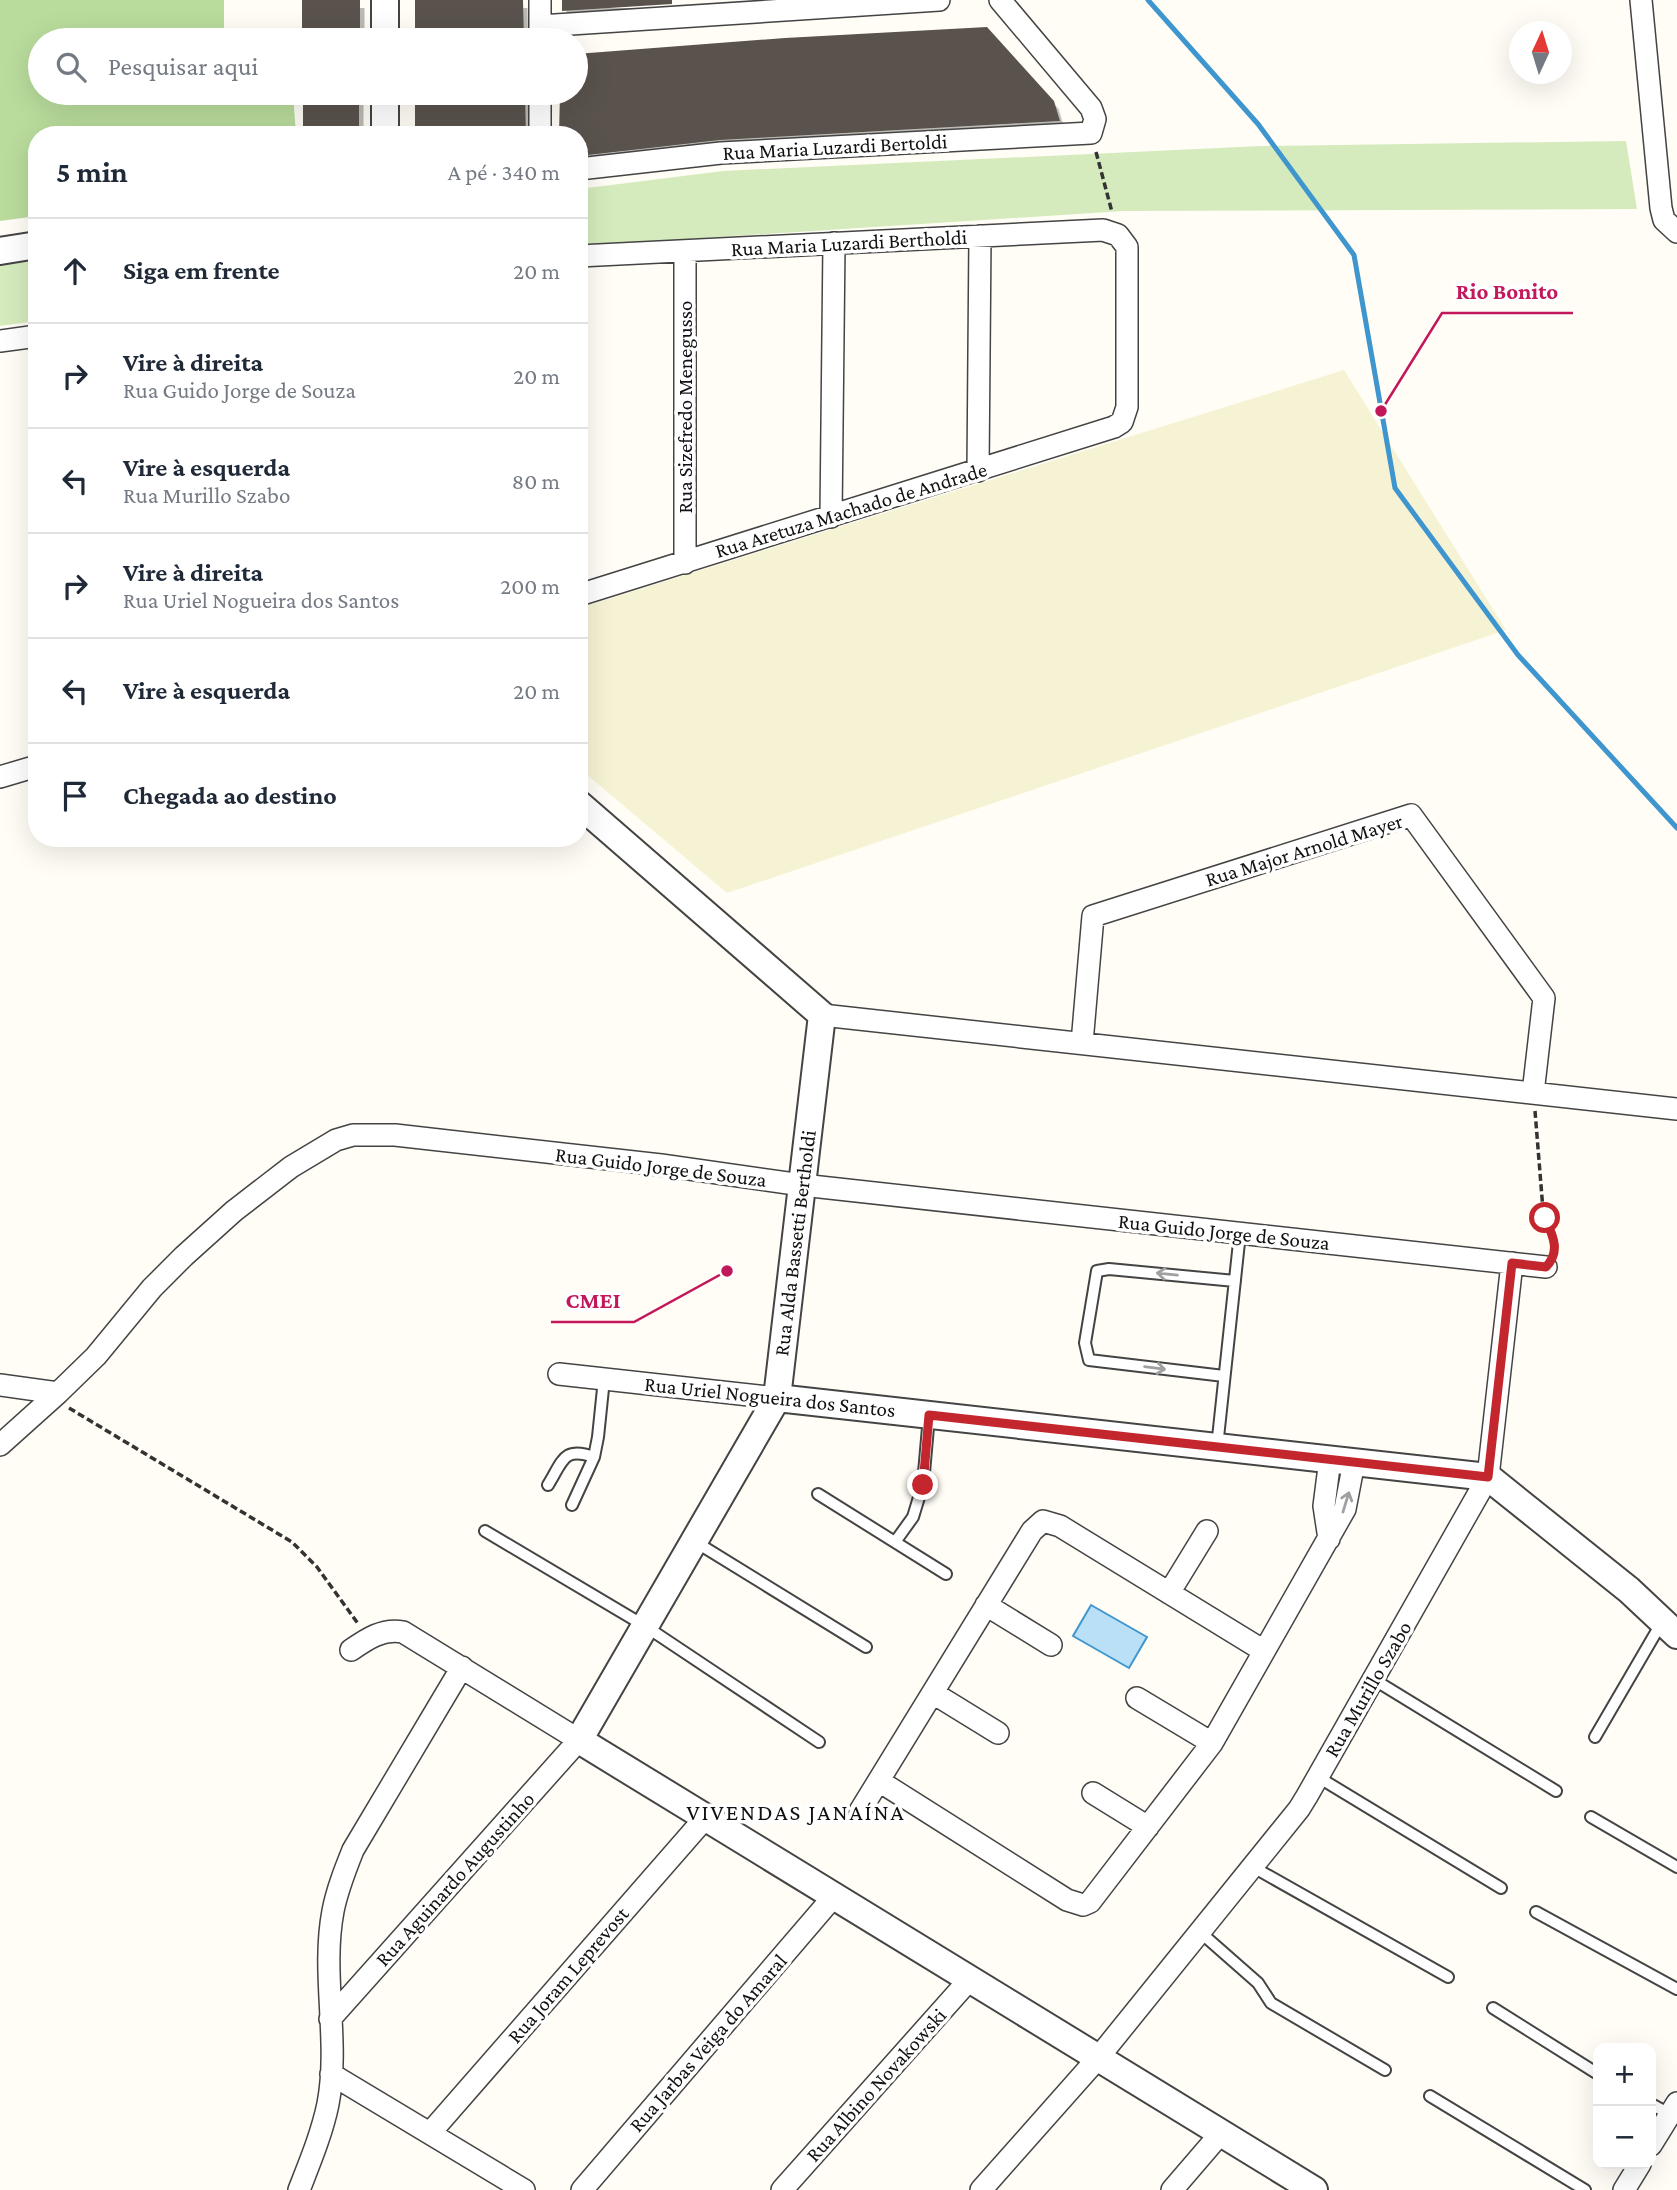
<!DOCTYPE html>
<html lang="pt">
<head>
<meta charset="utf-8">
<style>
	body { margin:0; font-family:"Crimson Pro",serif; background:#f6f6f7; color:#1f2937 }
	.controls { position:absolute; right:21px; bottom:21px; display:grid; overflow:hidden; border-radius:14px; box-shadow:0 7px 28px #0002 }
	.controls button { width:63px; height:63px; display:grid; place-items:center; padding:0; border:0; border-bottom:2px solid #e0e1e3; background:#fff; color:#1f2937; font:35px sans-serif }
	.compass { position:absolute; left:1509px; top:21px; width:63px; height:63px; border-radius:50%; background:#fff; box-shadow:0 7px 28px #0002; rotate:4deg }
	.stop { position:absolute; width:21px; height:21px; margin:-16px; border:5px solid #c4262e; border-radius:50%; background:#fff }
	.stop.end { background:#c4262e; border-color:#fff; box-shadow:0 2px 7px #0008 }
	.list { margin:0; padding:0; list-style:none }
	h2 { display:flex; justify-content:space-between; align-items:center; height:91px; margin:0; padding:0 28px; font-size:30px }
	h2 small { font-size:23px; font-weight:400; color:#747a83 }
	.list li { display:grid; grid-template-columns:46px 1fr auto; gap:21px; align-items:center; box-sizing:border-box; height:105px; padding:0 28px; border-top:2px solid #e0e1e3 }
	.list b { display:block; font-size:26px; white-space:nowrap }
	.list p { margin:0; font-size:23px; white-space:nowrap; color:#747a83 }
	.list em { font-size:23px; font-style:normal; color:#747a83 }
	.icon { flex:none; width:38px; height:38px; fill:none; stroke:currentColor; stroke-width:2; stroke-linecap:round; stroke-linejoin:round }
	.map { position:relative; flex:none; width:1677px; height:2190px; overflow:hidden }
	.search { position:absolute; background:#fff; box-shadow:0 7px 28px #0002; left:28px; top:28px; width:560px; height:77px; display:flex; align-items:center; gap:18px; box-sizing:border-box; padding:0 24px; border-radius:38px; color:#747a83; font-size:26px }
	.panel { position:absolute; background:#fff; box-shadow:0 7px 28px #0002; left:28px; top:126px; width:560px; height:721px; border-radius:28px }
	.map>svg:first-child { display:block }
	.farmland { fill:#f6f3d4 }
	.green { fill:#d5ebbd }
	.forest { fill:#b9dc9c }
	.water { fill:#b9e0f7; stroke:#3f96cf; stroke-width:2 }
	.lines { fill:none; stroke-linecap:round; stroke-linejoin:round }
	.stream { stroke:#3f96cf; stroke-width:5 }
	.building { fill:#5a524d; filter:url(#shadow) }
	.service-casing { stroke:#444; stroke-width:14 }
	.minor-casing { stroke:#444; stroke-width:24 }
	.tertiary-casing { stroke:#444; stroke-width:30 }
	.path { stroke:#333; stroke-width:3.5; stroke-dasharray:7 3.5; stroke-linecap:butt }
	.service { stroke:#fff; stroke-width:10 }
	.minor { stroke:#fff; stroke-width:21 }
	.tertiary { stroke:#fff; stroke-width:26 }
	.oneway { stroke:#a0a0a0 }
	.route { stroke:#c4262e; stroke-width:9 }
	.labels { text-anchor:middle; stroke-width:7; stroke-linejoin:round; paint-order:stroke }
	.street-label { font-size:21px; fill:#111; stroke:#fff }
	.neighbourhood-label { font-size:23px; letter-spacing:2px; fill:#111; stroke:#fff }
	.leader { fill:none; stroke:#c2185b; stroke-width:2.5 }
	.callout-dot { fill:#c2185b; stroke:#fff; stroke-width:2.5 }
	.callout-label { font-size:23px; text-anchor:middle; font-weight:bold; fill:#c2185b; stroke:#fff; stroke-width:7; stroke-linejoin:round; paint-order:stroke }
</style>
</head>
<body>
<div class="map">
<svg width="1677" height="2190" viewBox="0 0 1677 2190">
	<defs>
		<filter id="shadow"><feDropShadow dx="4.5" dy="8" stdDeviation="0" flood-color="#0004"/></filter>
	</defs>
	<rect width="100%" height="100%" fill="#fffdf5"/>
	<path class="farmland" d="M1344 370 1506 630 727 893 579 768V608Z"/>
	<path class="green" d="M1626 141 1637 209 1123 211 579 246V189L723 171 1261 146Z
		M37 260V321L0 326V265Z"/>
	<path class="forest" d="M0 0H224V40H40V93H293L296 135H37V216L0 221Z"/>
	<path class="water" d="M1091 1605 1147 1637 1129 1668 1073 1636Z"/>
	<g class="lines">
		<path class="stream" d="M1148 0 1258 124 1354 255 1395 488 1518 655 1677 828"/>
	</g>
	<path class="building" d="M302 0H360V40H302Z
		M415 0H523L524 40H415Z
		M562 0H672V4L562 11Z
		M987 27 1054 101 1060 121 720 140 579 156V135H559L560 93H576V54L785 38Z
		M303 93H359V135H303Z
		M415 93H525L526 135H415Z"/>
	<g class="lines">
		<g class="service-casing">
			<path id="service" d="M1224 1376 1089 1360 1085 1343 1097 1271 1109 1269 1235 1281
				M1217 1447 1240 1233
				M548 1485C563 1461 563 1446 594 1457
				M818 1494 946 1574
				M572 1505 594 1457 598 1437 604 1379
				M485 1531 645 1626 819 1742
				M694 1541 866 1647
				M895 1542 913 1517 923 1484 929 1416
				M1373 1679 1556 1791
				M1595 1737 1662 1622
				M1318 1777 1501 1888
				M1591 1817 1677 1867
				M1253 1867 1448 1977
				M1536 1912 1677 1989
				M1200 1932 1258 1983 1271 2003 1385 2070
				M1493 2008 1598 2074
				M1430 2096 1585 2190
				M1651 2104 1673 2116"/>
		</g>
		<g class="minor-casing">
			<path id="minor" d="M1641 0 1661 208 1664 220 1677 232
				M540 26 939 0
				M540 40V0
				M540 135V93
				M579 169 721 153 1091 133 1095 119 1091 108 1000 0
				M579 256 1103 230 1118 235 1127 247V407L1122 422 1114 427 579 595
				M0 341 37 336
				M978 471 980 236
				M831 517 834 243
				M685 563V251
				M0 777 37 766
				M822 1015 1677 1109
				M1082 1043 1093 916 1411 815 1544 998 1533 1093
				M559 1374 777 1398
				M0 1385 58 1393 96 1356 152 1288 184 1256 234 1211 291 1167 336 1140 353 1135H395L661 1165 802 1185 1546 1267
				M0 1445 58 1393
				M1329 1539 1324 1506 1330 1459
				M1169 1593 1207 1531
				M986 1605 1051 1645
				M933 1693 998 1733
				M1137 1698 1212 1743
				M879 1781 1067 1900 1083 1905 1090 1902 1212 1743 1345 1509 1354 1462
				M1093 1793 1148 1827
				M860 1811 1032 1531 1043 1521 1060 1526 1264 1651
				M330 2019 579 1740 403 1632C383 1628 367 1639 351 1650
				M331 2074 524 2190
				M430 2133 706 1817
				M1651 2145 1677 2103
				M299 2190C310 2162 322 2133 328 2104 340 2041 321 1974 333 1911 337 1890 345 1870 353 1850L462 1667
				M582 2190 834 1896
				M782 2190 970 1979
				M981 2190 1098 2058 1299 1809 1307 1796 1488 1477 1512 1263
				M1172 2190 1221 2133
				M1624 2190 1640 2164"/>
		</g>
		<g class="tertiary-casing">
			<path id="tertiary" d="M385 40V0
				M385 135V93
				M0 251 37 245
				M579 804 822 1015 777 1398 579 1740 1314 2190
				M777 1398 1488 1477 1629 1590 1677 1635"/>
		</g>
		<path class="path" d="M1096 152 1112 212
			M1535 1111 1543 1210 1555 1239V1251
			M69 1408 292 1542 317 1567 359 1625"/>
		<use href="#service" class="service"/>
		<use href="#minor" class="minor"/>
		<use href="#tertiary" class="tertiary"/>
	</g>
	<defs><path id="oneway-shaft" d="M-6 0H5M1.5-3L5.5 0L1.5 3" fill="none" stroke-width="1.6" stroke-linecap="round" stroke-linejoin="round" transform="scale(1.75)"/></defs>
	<g class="oneway">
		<use href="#oneway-shaft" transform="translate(1167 1274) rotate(-174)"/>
		<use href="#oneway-shaft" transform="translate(1155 1368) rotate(7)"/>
		<use href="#oneway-shaft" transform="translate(1346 1502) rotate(-73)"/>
	</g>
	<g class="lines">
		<path class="route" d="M923 1485 929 1415 1488 1477 1512 1263 1546 1267C1561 1251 1553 1236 1545 1218"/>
	</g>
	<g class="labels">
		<g class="street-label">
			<text transform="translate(835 147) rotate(-3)" y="7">Rua Maria Luzardi Bertoldi</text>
			<text transform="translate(849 243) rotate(-3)" y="7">Rua Maria Luzardi Bertholdi</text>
			<text transform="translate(685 407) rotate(-90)" y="7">Rua Sizefredo Menegusso</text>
			<text transform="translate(851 510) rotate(-17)" y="7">Rua Aretuza Machado de Andrade</text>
			<text transform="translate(1304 850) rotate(-17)" y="7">Rua Major Arnold Mayer</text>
			<text transform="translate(661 1167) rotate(7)" y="7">Rua Guido Jorge de Souza</text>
			<text transform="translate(1224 1232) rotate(6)" y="7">Rua Guido Jorge de Souza</text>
			<text transform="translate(795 1243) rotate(-83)" y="7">Rua Alda Bassetti Bertholdi</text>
			<text transform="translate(770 1397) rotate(6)" y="7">Rua Uriel Nogueira dos Santos</text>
			<text transform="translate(1368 1689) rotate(-60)" y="7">Rua Murillo Szabo</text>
			<text transform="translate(455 1879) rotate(-48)" y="7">Rua Aguinardo Augustinho</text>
			<text transform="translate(568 1975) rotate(-49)" y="7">Rua Joram Leprevost</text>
			<text transform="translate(708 2043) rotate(-49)" y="7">Rua Jarbas Veiga do Amaral</text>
			<text transform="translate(876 2085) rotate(-48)" y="7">Rua Albino Novakowski</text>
		</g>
		<g class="neighbourhood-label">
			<text x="796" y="1820">VIVENDAS JANAÍNA</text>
		</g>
	</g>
	<path class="leader" d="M1381 411L1442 313H1573M727 1271L634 1322H551"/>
	<g class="callout-dot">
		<circle cx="1381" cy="411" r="7"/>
		<circle cx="727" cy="1271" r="7"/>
	</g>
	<g class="callout-label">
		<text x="1507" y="299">Rio Bonito</text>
		<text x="593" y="1308">CMEI</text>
	</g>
</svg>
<div class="controls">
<button>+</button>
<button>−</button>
</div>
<svg class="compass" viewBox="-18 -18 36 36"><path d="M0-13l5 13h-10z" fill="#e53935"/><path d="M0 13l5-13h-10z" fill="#747a83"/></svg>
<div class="stop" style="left:1545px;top:1218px"></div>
<div class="stop end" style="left:923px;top:1485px"></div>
<div class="search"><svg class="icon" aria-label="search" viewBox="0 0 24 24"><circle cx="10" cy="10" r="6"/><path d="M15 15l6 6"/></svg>Pesquisar aqui</div>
<section class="panel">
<h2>5 min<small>A pé · 340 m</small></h2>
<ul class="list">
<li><svg class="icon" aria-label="ahead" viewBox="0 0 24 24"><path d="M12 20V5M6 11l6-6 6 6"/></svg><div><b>Siga em frente</b></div><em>20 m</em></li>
<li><svg class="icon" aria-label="right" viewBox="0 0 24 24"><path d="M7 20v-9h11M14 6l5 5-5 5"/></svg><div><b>Vire à direita</b><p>Rua Guido Jorge de Souza</p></div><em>20 m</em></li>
<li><svg class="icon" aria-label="left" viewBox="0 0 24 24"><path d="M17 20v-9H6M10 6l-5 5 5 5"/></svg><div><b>Vire à esquerda</b><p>Rua Murillo Szabo</p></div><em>80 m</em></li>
<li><svg class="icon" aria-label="right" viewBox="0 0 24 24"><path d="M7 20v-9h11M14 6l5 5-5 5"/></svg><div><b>Vire à direita</b><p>Rua Uriel Nogueira dos Santos</p></div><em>200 m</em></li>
<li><svg class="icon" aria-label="left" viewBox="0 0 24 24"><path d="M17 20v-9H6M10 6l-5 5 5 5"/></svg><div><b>Vire à esquerda</b></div><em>20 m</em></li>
<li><svg class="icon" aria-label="arrive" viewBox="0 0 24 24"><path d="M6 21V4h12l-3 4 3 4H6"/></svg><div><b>Chegada ao destino</b></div></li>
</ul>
</section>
</div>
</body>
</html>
